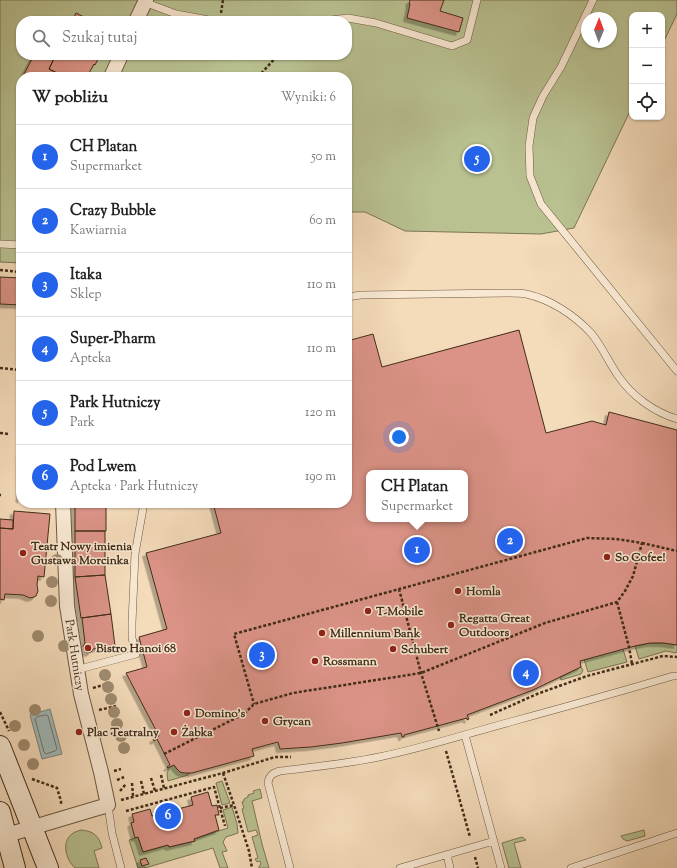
<!DOCTYPE html>
<html lang="pl">
<head>
<meta charset="utf-8">
<style>
	body { margin:0; font-family:"Sorts Mill Goudy",serif; background:#f2f2f2; color:#222 }
	.controls { position:absolute; right:12px; top:12px; display:grid; overflow:hidden; border-radius:8px; box-shadow:0 1px 3px #0004 }
	.controls button { width:36px; height:36px; display:grid; place-items:center; padding:0; border:0; border-bottom:1px solid #e0e0e0; background:#fff; color:#222; font:20px sans-serif }
	.compass { position:absolute; left:581px; top:12px; width:36px; height:36px; border-radius:50%; background:#fff; box-shadow:0 1px 3px #0004; rotate:1deg }
	.you { position:absolute; left:399px; top:437px; width:14px; height:14px; margin:-10px; border:3px solid #fff; border-radius:50%; background:#1a73e8; box-shadow:0 0 0 6px #1a73e833 }
	.badge { display:grid; place-items:center; width:26px; height:26px; border-radius:50%; background:#2563eb; color:#fff; font-size:13px; font-weight:700 }
	.pin { position:absolute; translate:-50% -50%; border:2px solid #fff; box-shadow:0 1px 4px #0006 }
	.popup { position:absolute; left:366px; top:470px; width:102px; height:52px; box-sizing:border-box; display:grid; place-content:center; border-radius:8px; background:#fff; filter:drop-shadow(0 1px 3px #0005); font-size:13px; white-space:nowrap; color:#767676 }
	.popup b { font-size:15px; color:#222 }
	.popup::after { content:''; position:absolute; left:50%; top:100%; margin-left:-8px; border:8px solid transparent; border-top-color:#fff }
	.list { margin:0; padding:0; list-style:none }
	h2 { display:flex; justify-content:space-between; align-items:center; height:52px; margin:0; padding:0 16px; font-size:17px }
	h2 small { font-size:13px; font-weight:400; color:#767676 }
	.list li { display:grid; grid-template-columns:26px 1fr auto; gap:12px; align-items:center; box-sizing:border-box; height:64px; padding:0 16px; border-top:1px solid #e0e0e0 }
	.list b { display:block; font-size:15px; white-space:nowrap }
	.list p { margin:0; font-size:13px; white-space:nowrap; color:#767676 }
	.list em { font-size:13px; font-style:normal; color:#767676 }
	.icon { flex:none; width:22px; height:22px; fill:none; stroke:currentColor; stroke-width:2; stroke-linecap:round; stroke-linejoin:round }
	.map { position:relative; flex:none; width:677px; height:868px; overflow:hidden }
	.search { position:absolute; background:#fff; box-shadow:0 1px 3px #0004; left:16px; top:16px; width:336px; height:44px; display:flex; align-items:center; gap:10px; box-sizing:border-box; padding:0 14px; border-radius:16px; color:#767676; font-size:15px }
	.panel { position:absolute; background:#fff; box-shadow:0 1px 3px #0004; left:16px; top:72px; width:336px; height:436px; border-radius:16px }
	.map>svg:first-child { display:block }
	.green { fill:#b9c191; stroke:#7d7655; fill-rule:evenodd }
	.water { fill:#a0b9ba; stroke:#7a817a }
	.lines { fill:none; stroke-linecap:round; stroke-linejoin:round }
	.shore { stroke:#70726a; stroke-width:1 }
	.building { fill:#db9387; stroke:#412c19; fill-rule:evenodd; filter:url(#shadow) }
	.service-casing { stroke:#6e5841; stroke-width:8 }
	.minor-casing { stroke:#6e5841; stroke-width:16 }
	.secondary-casing { stroke:#412c19; stroke-width:22 }
	.path { stroke:#412c19; stroke-width:2.5; stroke-dasharray:3 2; stroke-linecap:butt }
	.service { stroke:#f8e8d2; stroke-width:7 }
	.minor { stroke:#f8e8d2; stroke-width:14 }
	.secondary { stroke:#f8e8d2; stroke-width:20 }
	.tree { fill:#9f8b6f }
	.poi-dot { fill:#8f2418; stroke:#f8e8d2; stroke-width:1.5 }
	.labels { text-anchor:middle; stroke-width:3; stroke-linejoin:round; paint-order:stroke }
	.poi-label { font-size:12px; font-weight:bold; fill:#412c19; stroke:#f8e8d2; text-anchor:start }
	.street-label { font-size:12px; fill:#412c19; stroke:#f8e8d2 }
</style>
</head>
<body>
<div class="map">
<svg width="677" height="868" viewBox="0 0 677 868">
	<defs>
		<filter id="shadow"><feDropShadow dx="-3.5" dy="3.5" stdDeviation="0" flood-color="#0004"/></filter>
	</defs>
	<rect width="100%" height="100%" fill="#f4dbba"/>
	<filter id="stains"><feTurbulence type="fractalNoise" baseFrequency=".005" numOctaves="4"/><feColorMatrix values="0 0 0 0 .2 0 0 0 0 .09 0 0 0 0 .02 0 0 0 .5 -.17"/></filter>
	<radialGradient id="worn" r=".72"><stop offset=".6" stop-color="#630" stop-opacity="0"/><stop offset="1" stop-color="#630" stop-opacity=".3"/></radialGradient>
	<path class="green" d="M0 0H677V14L662 45V15H632V107L574 228 541 234 405 231 365 212H347V77H21V263L0 262ZM587 18H611V42H587ZM21 21H347V55H21Z
		M650 643H663L677 645V652L676 653 666 651 639 659 635 646Z
		M623 649 627 662 588 672 584 659Z
		M581 667 583 670 581 674 561 680 560 677Z
		M174 765C178 772 183 773 190 773L188 775 168 781 167 774 168 771V768Z
		M222 781 230 803 222 805 216 783Z
		M260 789 262 798 252 801 262 844 269 868H259V866L261 864 260 861 257 862 255 859 258 858 252 837 258 835 256 830 248 832 242 809 244 808 242 802 244 801V799L248 797V795L254 793 253 791Z
		M232 807 237 824 238 833 226 837 223 842 227 851 222 852 228 868H220L213 848 145 868H138L129 840 138 837 143 852 168 845 169 847 195 841 194 839 228 828 223 810Z
		M81 830C94 831 99 836 102 848L94 851 99 868H75C66 860 61 842 72 834 74 832 78 831 81 830Z
		M644 830 645 836 627 841 623 839 621 836Z
		M522 837 526 840 514 843 521 868H509L502 843Z"/>
	<path class="water" d="M50 709 62 754 42 759 30 715Z"/>
	<g class="lines">
		<path class="shore" d="M46 715 48 716 57 749 55 751 46 754 44 752 35 719 37 717Z"/>
	</g>
	<path class="building" d="M410 0H444L440 11 463 18 459 32 407 18 410 4H409Z
		M76 13 92 21H78L73 19Z
		M34 55H48L54 58 49 69 65 77H26L23 76Z
		M56 55H100L95 65 94 64 88 75 90 76 89 77H65L49 69Z
		M0 277 21 278V305L0 304Z
		M519 330 546 433 592 421 606 425 609 412 677 430V645L663 643H650L635 646 580 661 581 667 533 690 467 715 469 719 467 720V718L404 735V737H402L401 733 342 743 311 747 280 749 278 742 252 749 254 756 192 773H184L180 772 177 769 174 765 168 768 167 767 170 765 157 739 154 741 153 739 159 736 126 673 147 667 139 637 167 629 146 553 221 533 213 503H347V341L373 334 382 367ZM369 473H465V519H369Z
		M20 453H21V500L19 498 20 496Z
		M75 503H106V531H75Z
		M14 511 50 514 44 577 38 576 37 585 38 591 36 596 34 597 30 598 23 595 5 594 4 600 0 599V528L13 529Z
		M0 519 13 520V529L0 528Z
		M75 531H105V575L75 577Z
		M105 575 111 614 81 618 75 577Z
		M111 614 115 646 93 649 91 652 87 653 84 650 83 646 85 643 82 618Z
		M208 792 212 806 217 805 219 815H215L219 830 194 839 195 841 169 847 168 845 143 852 138 837 135 838 131 823 134 822 132 814 150 809 152 816 193 805 191 797Z
		M146 858 149 864 142 866 140 860Z"/>
	<g class="lines">
		<g class="service-casing">
			<path id="service" d="M593 0 561 67 543 96 533 118 529 146 530 176 541 204 677 371
				M144 2 176 14 214 21
				M323 21 348 18 376 23 452 46 467 40 477 0
				M0 244 21 245
				M347 297 361 295 508 293C514 293 520 293 526 294 550 299 574 315 591 333 602 346 609 363 619 377 632 396 654 412 677 419
				M76 670 136 654 132 638V623L135 554 144 503
				M465 735 501 868
				M108 805 112 833 121 868
				M447 855 450 868
				M290 868 268 783C269 776 272 773 280 771 313 767 346 764 379 757 423 748 466 734 510 722 565 707 619 692 673 676H677
				M400 868 494 841
				M571 868 677 833"/>
		</g>
		<g class="minor-casing">
			<path id="minor" d="M136 21 146 0
				M111 77 121 55
				M7 835 108 805 101 772 81 694 67 606 63 503"/>
		</g>
		<g class="secondary-casing">
			<path id="secondary" d="M0 746 48 868
				M0 812 15 868"/>
		</g>
		<path class="path" d="M221 13 223 0
			M258 77 278 55
			M0 270 21 272
			M0 368 21 370
			M0 433 9 434
			M0 495H1
			M642 543 677 551
			M399 589 421 673 439 731
			M617 602 629 647 632 664
			M93 688 110 683
			M99 710 116 706
			M0 712 9 731
			M490 715 537 694 587 676 663 656 677 657
			M106 735 123 731
			M446 751 470 837
			M164 754 244 714 254 704 293 693 421 673 545 623 617 602 625 591 633 576 642 543 616 539 587 538 234 634 254 704
			M114 771 121 769
			M223 773 234 805 249 851 252 868
			M161 775 164 788
			M151 778 155 791
			M32 779 57 788 61 801V804
			M117 780 124 777
			M141 781 144 794
			M132 783 133 796
			M120 791 126 784
			M121 800 223 773 275 757H291
			M220 808 234 805
			M126 811 214 787 225 826
			M475 857 478 868"/>
		<use href="#service" class="service"/>
		<use href="#minor" class="minor"/>
		<use href="#secondary" class="secondary"/>
	</g>
	<g class="tree">
		<circle cx="57" cy="560" r="6"/>
		<circle cx="52" cy="582" r="6"/>
		<circle cx="51" cy="601" r="6"/>
		<circle cx="38" cy="636" r="6"/>
		<circle cx="64" cy="646" r="6"/>
		<circle cx="105" cy="675" r="6"/>
		<circle cx="108" cy="687" r="6"/>
		<circle cx="111" cy="699" r="6"/>
		<circle cx="35" cy="710" r="6"/>
		<circle cx="114" cy="712" r="6"/>
		<circle cx="117" cy="724" r="6"/>
		<circle cx="15" cy="726" r="6"/>
		<circle cx="121" cy="736" r="6"/>
		<circle cx="24" cy="745" r="6"/>
		<circle cx="124" cy="748" r="6"/>
		<circle cx="33" cy="764" r="6"/>
	</g>
	<g class="poi-dot">
		<circle cx="23" cy="553" r="4"/>
		<circle cx="607" cy="557" r="4"/>
		<circle cx="458" cy="591" r="4"/>
		<circle cx="368" cy="611" r="4"/>
		<circle cx="451" cy="625" r="4"/>
		<circle cx="322" cy="633" r="4"/>
		<circle cx="88" cy="648" r="4"/>
		<circle cx="393" cy="649" r="4"/>
		<circle cx="315" cy="661" r="4"/>
		<circle cx="187" cy="713" r="4"/>
		<circle cx="265" cy="721" r="4"/>
		<circle cx="79" cy="732" r="4"/>
		<circle cx="174" cy="732" r="4"/>
	</g>
	<g class="labels">
		<g class="poi-label">
			<text x="31" y="550">Teatr Nowy imienia<tspan x="31" dy="14">Gustawa Morcinka</tspan></text>
			<text x="615" y="561">So Cofee!</text>
			<text x="466" y="595">Homla</text>
			<text x="376" y="615">T-Mobile</text>
			<text x="459" y="622">Regatta Great<tspan x="459" dy="14">Outdoors</tspan></text>
			<text x="330" y="637">Millennium Bank</text>
			<text x="96" y="652">Bistro Hanoi 68</text>
			<text x="401" y="653">Schubert</text>
			<text x="323" y="665">Rossmann</text>
			<text x="195" y="717">Domino's</text>
			<text x="273" y="725">Grycan</text>
			<text x="87" y="736">Plac Teatralny</text>
			<text x="182" y="736">Żabka</text>
		</g>
		<g class="street-label">
			<text transform="translate(75 655) rotate(81)" y="4">Park Hutniczy</text>
		</g>
	</g>
	<rect width="100%" height="100%" filter="url(#stains)"/>
	<rect width="100%" height="100%" fill="url(#worn)"/>
</svg>
<div class="controls">
<button>+</button>
<button>−</button>
<button><svg class="icon" aria-label="locate" viewBox="0 0 24 24"><circle cx="12" cy="12" r="6"/><path d="M12 2v4M12 18v4M2 12h4M18 12h4"/></svg></button>
</div>
<svg class="compass" viewBox="-18 -18 36 36"><path d="M0-13l5 13h-10z" fill="#e53935"/><path d="M0 13l5-13h-10z" fill="#767676"/></svg>
<div class="you"></div>
<div class="pin badge" style="left:417px;top:550px">1</div>
<div class="popup"><b>CH Platan</b>Supermarket</div>
<div class="pin badge" style="left:510px;top:541px">2</div>
<div class="pin badge" style="left:262px;top:655px">3</div>
<div class="pin badge" style="left:526px;top:673px">4</div>
<div class="pin badge" style="left:477px;top:159px">5</div>
<div class="pin badge" style="left:168px;top:816px">6</div>
<div class="search"><svg class="icon" aria-label="search" viewBox="0 0 24 24"><circle cx="10" cy="10" r="6"/><path d="M15 15l6 6"/></svg>Szukaj tutaj</div>
<section class="panel">
<h2>W pobliżu<small>Wyniki: 6</small></h2>
<ul class="list">
<li><span class="badge">1</span><div><b>CH Platan</b><p>Supermarket</p></div><em>50 m</em></li>
<li><span class="badge">2</span><div><b>Crazy Bubble</b><p>Kawiarnia</p></div><em>60 m</em></li>
<li><span class="badge">3</span><div><b>Itaka</b><p>Sklep</p></div><em>110 m</em></li>
<li><span class="badge">4</span><div><b>Super-Pharm</b><p>Apteka</p></div><em>110 m</em></li>
<li><span class="badge">5</span><div><b>Park Hutniczy</b><p>Park</p></div><em>120 m</em></li>
<li><span class="badge">6</span><div><b>Pod Lwem</b><p>Apteka · Park Hutniczy</p></div><em>190 m</em></li>
</ul>
</section>
</div>
</body>
</html>
